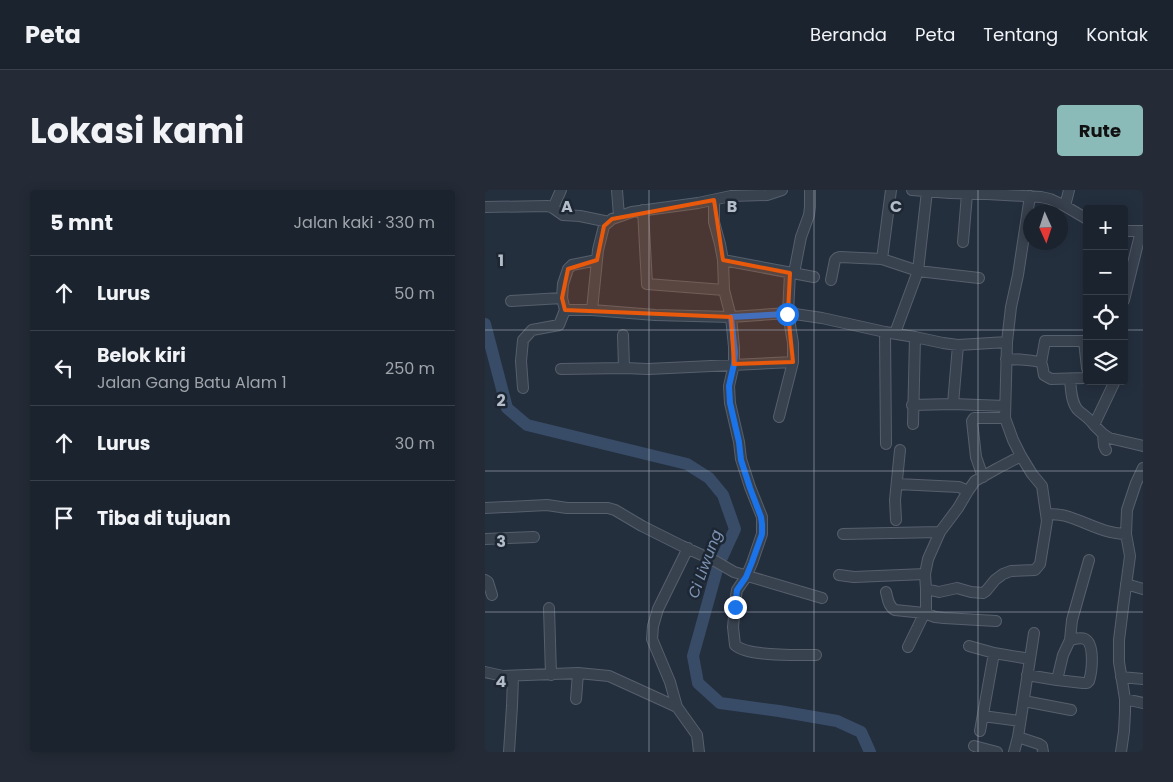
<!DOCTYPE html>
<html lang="id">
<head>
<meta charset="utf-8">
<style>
	body { margin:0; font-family:Poppins,sans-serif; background:#242b36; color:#f1f3f6 }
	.controls { position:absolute; right:15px; top:15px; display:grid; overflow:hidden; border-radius:5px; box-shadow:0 2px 12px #0003 }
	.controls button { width:45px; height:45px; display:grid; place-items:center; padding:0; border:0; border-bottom:1px solid #39404a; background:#1b232e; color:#f1f3f6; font:25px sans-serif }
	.compass { position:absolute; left:538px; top:15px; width:45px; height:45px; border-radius:50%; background:#1b232e; box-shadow:0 2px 12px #0003; rotate:177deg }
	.stop { position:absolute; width:15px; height:15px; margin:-11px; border:4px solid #1a73e8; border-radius:50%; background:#fff }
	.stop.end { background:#1a73e8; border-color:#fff; box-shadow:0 1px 5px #0008 }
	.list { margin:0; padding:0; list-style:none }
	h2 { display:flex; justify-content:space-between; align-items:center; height:65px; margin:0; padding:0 20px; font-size:21px }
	h2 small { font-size:16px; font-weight:400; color:#a0a4aa }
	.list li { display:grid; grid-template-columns:32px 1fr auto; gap:15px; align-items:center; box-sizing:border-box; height:75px; padding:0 20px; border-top:1px solid #39404a }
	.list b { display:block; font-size:19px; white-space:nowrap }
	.list p { margin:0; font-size:16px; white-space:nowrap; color:#a0a4aa }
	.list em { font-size:16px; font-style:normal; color:#a0a4aa }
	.icon { flex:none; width:28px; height:28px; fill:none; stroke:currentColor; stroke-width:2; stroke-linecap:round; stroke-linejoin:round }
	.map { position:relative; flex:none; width:658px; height:562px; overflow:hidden; border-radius:5px }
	header { display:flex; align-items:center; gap:30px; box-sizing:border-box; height:70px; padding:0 25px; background:#1b232e; border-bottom:1px solid #39404a }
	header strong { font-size:24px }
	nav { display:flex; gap:28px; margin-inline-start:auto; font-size:18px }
	.intro { display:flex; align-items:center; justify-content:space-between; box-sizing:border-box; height:120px; padding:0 30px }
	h1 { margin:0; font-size:35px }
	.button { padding:12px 22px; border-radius:5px; background:#8bbbb9; color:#111; font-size:18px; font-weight:700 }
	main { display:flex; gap:30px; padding:0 30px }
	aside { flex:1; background:#1b232e; border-radius:5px; box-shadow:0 2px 12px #0003 }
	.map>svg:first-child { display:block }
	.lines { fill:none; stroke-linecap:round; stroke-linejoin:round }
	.river { stroke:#394c67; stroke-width:12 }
	.minor-casing { stroke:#565f6c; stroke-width:12 }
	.minor { stroke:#38414e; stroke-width:10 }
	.route { stroke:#1a73e8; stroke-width:6 }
	.marked { fill:#e8590c; fill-opacity:0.2; stroke:#e8590c; stroke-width:4; stroke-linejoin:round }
	.grid { fill:none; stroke:#b4bcc9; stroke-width:1; stroke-opacity:0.55 }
	.labels { text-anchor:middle; stroke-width:5; stroke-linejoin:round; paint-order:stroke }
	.water-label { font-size:15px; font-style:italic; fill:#7c92b1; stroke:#1d2633 }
	.grid-label { font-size:16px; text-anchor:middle; font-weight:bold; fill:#b4bcc9; stroke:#1d2633; stroke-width:5; stroke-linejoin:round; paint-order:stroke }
</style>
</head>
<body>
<header>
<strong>Peta</strong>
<nav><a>Beranda</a><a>Peta</a><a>Tentang</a><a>Kontak</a></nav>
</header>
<div class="intro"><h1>Lokasi kami</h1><a class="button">Rute</a></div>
<main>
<aside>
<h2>5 mnt<small>Jalan kaki · 330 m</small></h2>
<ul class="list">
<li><svg class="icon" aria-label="ahead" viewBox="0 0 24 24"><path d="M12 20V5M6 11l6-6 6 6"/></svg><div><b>Lurus</b></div><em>50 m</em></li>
<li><svg class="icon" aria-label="left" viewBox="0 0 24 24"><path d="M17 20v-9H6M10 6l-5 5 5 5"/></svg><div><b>Belok kiri</b><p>Jalan Gang Batu Alam 1</p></div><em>250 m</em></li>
<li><svg class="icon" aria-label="ahead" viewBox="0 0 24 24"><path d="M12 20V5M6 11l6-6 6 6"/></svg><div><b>Lurus</b></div><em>30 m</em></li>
<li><svg class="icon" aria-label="arrive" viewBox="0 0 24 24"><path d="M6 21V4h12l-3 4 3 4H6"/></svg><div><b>Tiba di tujuan</b></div></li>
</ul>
</aside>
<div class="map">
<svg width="658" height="562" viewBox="0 0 658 562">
	<rect width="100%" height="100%" fill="#242f3e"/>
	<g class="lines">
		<path class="river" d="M0 134 22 218 42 235 202 274 224 288 238 305 250 339 233 376 208 466 213 493 235 513 294 521 352 531 376 542 385 562"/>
		<g class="minor-casing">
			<path id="minor" d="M132 0 134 26
				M427 0 465 3 502 4 556 7 565 9 580 16 602 29
				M229 10V32L235 54 238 70 239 100 246 127 249 157V174L244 196 245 213 254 252 256 269 265 297 277 327V344L267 373 261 387 252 400 251 406 248 437 250 455C263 467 313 465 331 465
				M580 16 584 0
				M0 17 63 16 68 18 78 25 95 26 124 32
				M68 18 76 0
				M158 20 162 94 239 100
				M639 41H658
				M478 52 482 4
				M397 69 406 0
				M238 70 329 87
				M309 83 316 47 324 25 325 17V0
				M346 90 350 70 352 68 355 67 397 69 433 81 494 88
				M639 110 656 41
				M26 111 77 108
				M80 120H107L170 125 246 127 303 123 337 128 400 142 430 147 458 153 473 155 522 152
				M107 120 113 60 119 36 127 29 147 22 213 13 246 6 282 5 297 0
				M400 142 401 254
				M410 143 433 81 442 1
				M138 145 139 178
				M599 151 602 178
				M521 169C527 169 552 170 556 173 558 175 558 182 559 185L566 189 600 188 602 185
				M556 173 560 151H599L602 150
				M76 179 139 178 163 179 308 172
				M585 189C586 199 586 214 594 221 600 226 605 229 609 235
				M630 191 609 235 618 244 624 248 658 256
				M38 198 36 171 38 150 47 140 74 135 80 120 77 108 78 94 83 79 87 75 112 70
				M468 214 473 155
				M427 215 468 214 520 216
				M294 227 308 172V153L303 123 305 83
				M428 234 430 147
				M618 244 619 256 621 260
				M498 287 491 267 487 231 489 228H520
				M412 294 474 297 483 301
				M0 318 62 315 82 318H123L130 320 157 336 197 356 230 371 249 382 337 408
				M561 324C569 324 577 324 584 327 603 333 620 344 641 344
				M411 330 410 310 415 260
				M358 344 455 342
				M0 349 49 347
				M354 385 369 387 440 384
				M0 390 3 392 7 405
				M641 394 658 399
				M441 399 454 402 472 398 486 402 498 403 501 401 510 390 518 384 526 381 550 380 555 374 562 331 557 296 547 284 536 266 528 250 520 228 522 152 526 117 533 85 545 6
				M401 402C403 409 403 416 410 420L439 423 450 427 459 428 511 431
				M64 418 66 485
				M484 456 509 463 545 469
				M423 457 441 420V399L440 384 443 369 455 342 473 318 483 301 490 291 513 278 536 266
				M0 482 18 486 93 483 124 486 192 517 212 545 214 562
				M542 485 572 490 598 493H602L604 491C607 482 610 454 600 449 595 447 590 449 585 450
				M636 487 658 489
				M572 490 578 465 585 450 587 430 604 370
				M91 509 93 483
				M640 509 658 513
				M539 511 586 520
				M192 517 185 492 167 449 168 436 173 419 203 358
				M498 526 535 531
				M495 541 509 463
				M533 547 554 554 557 556 558 562
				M489 556 512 562
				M24 562 27 516 28 486
				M529 562 533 547 549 443
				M636 562 639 541 640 522V509L634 472V450L638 418 645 366 641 344 642 320 651 293 658 278"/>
		</g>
		<use href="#minor" class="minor"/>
	</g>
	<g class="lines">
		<path class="route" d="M250 417 252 400 261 387 267 372 277 344V334L276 327 265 298 256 270 254 252 245 213 244 196 249 174 250 163 246 127 302 124"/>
	</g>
	<path class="marked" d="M229 10 238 70 305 83 303 123 308 172 249 174 246 127 80 120 77 108 83 79 112 70 119 36 127 29Z"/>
	<path class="grid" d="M164 0V562M329 0V562M493 0V562M0 140H602M639 140H658M0 281H658M0 422H658"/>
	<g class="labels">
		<g class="water-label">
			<text transform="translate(220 374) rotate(-70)" y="5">Ci Liwung</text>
		</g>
	</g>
	<g class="grid-label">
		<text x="82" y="22">A</text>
		<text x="247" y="22">B</text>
		<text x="411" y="22">C</text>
		<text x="16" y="76">1</text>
		<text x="16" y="216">2</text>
		<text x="16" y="357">3</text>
		<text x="16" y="497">4</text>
	</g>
</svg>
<div class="controls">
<button>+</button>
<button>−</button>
<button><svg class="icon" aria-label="locate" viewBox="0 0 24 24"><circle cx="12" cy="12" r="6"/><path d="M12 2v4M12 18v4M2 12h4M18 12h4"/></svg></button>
<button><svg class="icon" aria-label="layers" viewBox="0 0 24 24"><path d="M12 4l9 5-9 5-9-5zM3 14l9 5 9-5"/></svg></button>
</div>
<svg class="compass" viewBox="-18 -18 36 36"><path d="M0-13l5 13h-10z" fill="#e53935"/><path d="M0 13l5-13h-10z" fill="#a0a4aa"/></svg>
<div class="stop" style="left:302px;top:124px"></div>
<div class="stop end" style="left:250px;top:417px"></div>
</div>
</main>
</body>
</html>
